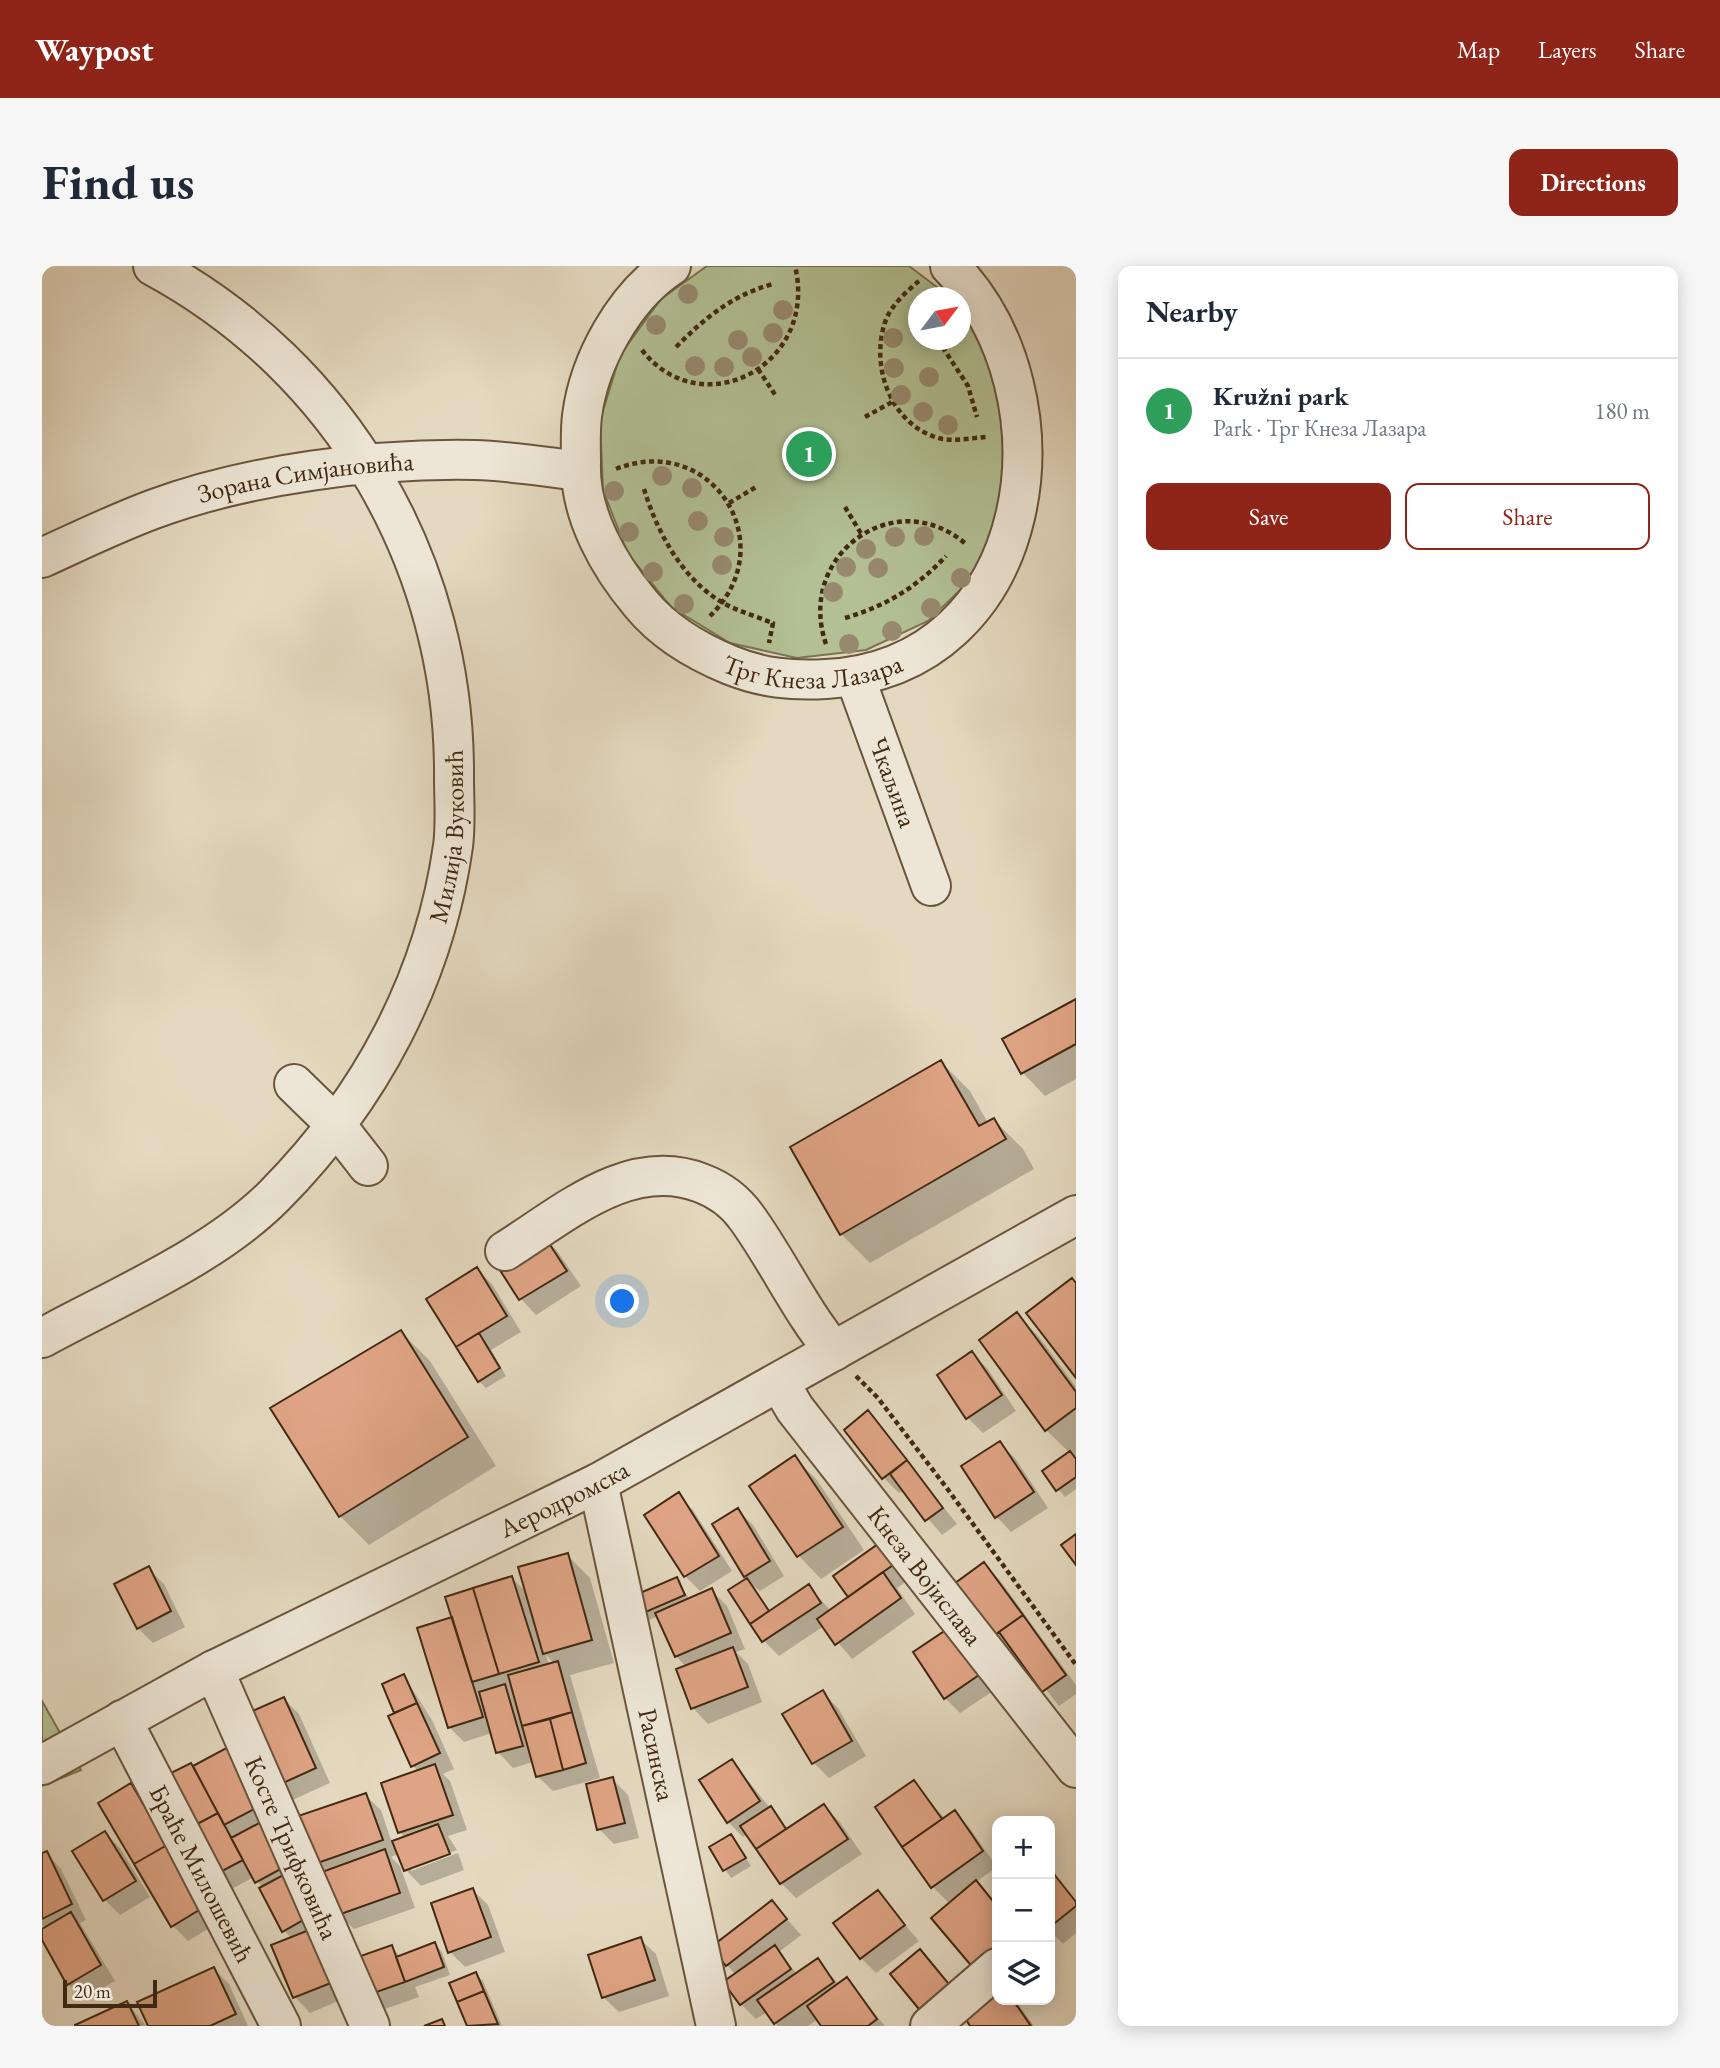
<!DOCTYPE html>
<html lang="en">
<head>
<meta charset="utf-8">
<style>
	body { margin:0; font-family:"EB Garamond",serif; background:#f6f6f7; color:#1f2937 }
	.controls { position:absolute; right:21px; bottom:21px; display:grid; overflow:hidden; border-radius:14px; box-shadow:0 4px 18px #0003 }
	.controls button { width:63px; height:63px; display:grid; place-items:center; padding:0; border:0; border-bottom:2px solid #e0e1e3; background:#fff; color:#1f2937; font:35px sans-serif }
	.compass { position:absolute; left:866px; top:21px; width:63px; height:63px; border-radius:50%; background:#fff; box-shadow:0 4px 18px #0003; rotate:58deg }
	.scale { position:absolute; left:21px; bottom:18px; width:94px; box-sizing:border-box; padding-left:7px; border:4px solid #422911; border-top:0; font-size:19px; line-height:24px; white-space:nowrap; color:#422911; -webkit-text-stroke:5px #ede6d6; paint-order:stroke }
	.you { position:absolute; left:581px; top:1036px; width:24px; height:24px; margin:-18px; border:5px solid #fff; border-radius:50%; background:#1a73e8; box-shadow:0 0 0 10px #1a73e833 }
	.badge { display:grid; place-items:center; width:46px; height:46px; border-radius:50%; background:#8f2418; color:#fff; font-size:23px; font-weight:700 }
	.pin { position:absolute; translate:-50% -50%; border:4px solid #fff; box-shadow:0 2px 7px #0006 }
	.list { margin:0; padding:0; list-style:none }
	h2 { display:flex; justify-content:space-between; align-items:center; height:91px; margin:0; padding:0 28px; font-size:30px }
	h2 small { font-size:23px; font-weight:400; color:#747a83 }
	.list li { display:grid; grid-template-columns:46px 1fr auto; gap:21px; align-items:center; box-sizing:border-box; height:105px; padding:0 28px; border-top:2px solid #e0e1e3 }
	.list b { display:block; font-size:26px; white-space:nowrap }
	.list p { margin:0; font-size:23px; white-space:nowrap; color:#747a83 }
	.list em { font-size:23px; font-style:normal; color:#747a83 }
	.actions { display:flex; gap:14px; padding:21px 28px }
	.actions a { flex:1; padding:16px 0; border:2px solid #8f2418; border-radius:14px; text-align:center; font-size:24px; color:#8f2418 }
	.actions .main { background:#8f2418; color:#fff }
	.icon { flex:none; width:38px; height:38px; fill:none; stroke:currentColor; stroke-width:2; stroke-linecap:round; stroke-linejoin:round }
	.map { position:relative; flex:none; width:1034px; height:1760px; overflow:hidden; border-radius:14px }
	header { display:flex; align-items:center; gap:42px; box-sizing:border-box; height:98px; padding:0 35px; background:#8f2418; color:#fff }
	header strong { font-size:33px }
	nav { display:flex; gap:38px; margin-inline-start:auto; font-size:24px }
	.intro { display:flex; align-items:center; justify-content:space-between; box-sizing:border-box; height:168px; padding:0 42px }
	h1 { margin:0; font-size:49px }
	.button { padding:18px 32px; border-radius:14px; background:#8f2418; color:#fff; font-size:24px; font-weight:700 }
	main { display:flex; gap:42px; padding:0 42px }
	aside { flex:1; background:#fff; border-radius:14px; box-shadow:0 4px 18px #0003 }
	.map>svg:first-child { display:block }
	.green { fill:#b2c094; stroke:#7a7452; stroke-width:2 }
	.shadow { fill:#0003; fill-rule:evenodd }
	.building { fill:#dfa485; stroke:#422911; stroke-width:2 }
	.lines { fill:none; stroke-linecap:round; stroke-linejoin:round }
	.minor-casing { stroke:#6a553d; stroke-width:42 }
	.path { stroke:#422911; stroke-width:4.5; stroke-dasharray:5 3.5; stroke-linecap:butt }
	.minor { stroke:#ede6d6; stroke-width:38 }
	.tree { fill:#97896e }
	.labels { text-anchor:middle; stroke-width:5; stroke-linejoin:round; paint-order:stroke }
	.street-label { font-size:26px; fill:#422911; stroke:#ede6d6 }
</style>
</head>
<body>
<header>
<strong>Waypost</strong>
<nav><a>Map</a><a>Layers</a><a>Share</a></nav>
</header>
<div class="intro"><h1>Find us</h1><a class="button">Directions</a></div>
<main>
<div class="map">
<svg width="1034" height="1760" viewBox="0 0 1034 1760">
	<rect width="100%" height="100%" fill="#e4d9c0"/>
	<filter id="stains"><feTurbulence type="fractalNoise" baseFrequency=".00286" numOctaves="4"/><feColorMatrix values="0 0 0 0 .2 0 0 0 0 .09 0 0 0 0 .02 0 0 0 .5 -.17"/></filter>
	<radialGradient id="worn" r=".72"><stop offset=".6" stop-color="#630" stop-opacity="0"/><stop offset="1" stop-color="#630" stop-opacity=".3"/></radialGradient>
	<path class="green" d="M665 0H867L908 31 876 32V74H918L919 41 962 108 967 245 936 307 886 355 824 384 755 392 688 377 629 341 586 288 561 224 558 155 578 89 619 33Z
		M0 1435 39 1504 0 1520Z"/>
	<path class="shadow" d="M1034 735V813L1003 830 981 807 963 774Z
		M899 796 928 825 946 857 952 854 981 883 992 903 828 997 799 968Z
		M501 970 516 986 539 1020 494 1049 479 1033 456 999Z
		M435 1003 450 1018 479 1066 449 1084 464 1110 444 1122 437 1115Z
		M975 1048 997 1071 1034 1121V1223L1023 1231 1002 1206 1028 1187 1004 1164Z
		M359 1066 388 1095 454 1200 327 1279 298 1250Z
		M930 1087 945 1102 974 1145 941 1167 926 1152Z
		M826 1147 915 1258 900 1269 862 1224 857 1227 842 1212 804 1164Z
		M957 1177 973 1192 1006 1242 969 1266 954 1250Z
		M753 1192 775 1214 822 1284 779 1313 757 1290 710 1220Z
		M636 1229 651 1244 690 1305 658 1325 643 1310Z
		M696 1244 711 1259 742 1310 718 1325 711 1320 728 1346 767 1321 789 1345 809 1331 836 1281 865 1315 855 1322 873 1348 810 1393 782 1360 737 1390 722 1375 688 1325 706 1313 703 1310Z
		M525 1289 548 1312 572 1397 528 1409 558 1512 511 1525 495 1510 491 1496 471 1502 456 1486 450 1467 422 1476 407 1461 412 1352 470 1312 486 1328ZM504 1389 513 1398 507 1399Z
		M942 1298 957 1313 1034 1419V1428L1017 1440 971 1382 961 1389 945 1374Z
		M106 1303 122 1318 143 1361 111 1377 96 1362Z
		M634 1313 648 1334 669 1324 685 1340 703 1383 694 1386 706 1398 720 1436 666 1458 651 1442 644 1401 634 1390 617 1350 607 1354 600 1347Z
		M921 1380 951 1425 918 1447 903 1432Z
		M362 1410 390 1454 412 1503 401 1508 408 1515 425 1564 406 1570 415 1584 369 1601V1605L416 1587 422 1604 379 1620 364 1604 357 1588 349 1591 358 1600 373 1642 312 1663 297 1648 272 1598 323 1529 339 1544 350 1577 363 1572 358 1566 341 1518 376 1505 371 1500 354 1446Z
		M780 1426 796 1442 824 1490 787 1512 772 1497 743 1449Z
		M242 1433 257 1448 288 1517 246 1536 200 1452Z
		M188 1482 308 1730 268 1747 253 1731 232 1680 250 1673 242 1664 221 1622 212 1611 184 1626 118 1515Z
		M690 1495 746 1564 782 1540 797 1555 820 1588 754 1632 739 1617 706 1568 701 1571 686 1556 659 1515Z
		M570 1513 586 1529 597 1572 572 1578 557 1563Z
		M872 1516 903 1553 912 1546 927 1561 955 1601 934 1616 955 1639V1725L914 1633 913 1631 906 1636 891 1621 835 1542Z
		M89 1519 104 1535 176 1657 146 1675 131 1660ZM97 1535H101L165 1650Z
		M63 1567 78 1582 108 1631 78 1649 63 1634Z
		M689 1570 709 1600 689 1612 669 1582Z
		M4 1587 19 1603 44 1654 38 1657 73 1715 41 1733 26 1718 0 1671V1665L4 1662 0 1659V1589Z
		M1008 1604 1034 1634V1667L1021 1678 1008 1665Z
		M431 1624 446 1639 463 1686 423 1701 408 1686Z
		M835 1626 877 1675 834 1707 819 1692Z
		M730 1636 759 1669 737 1686 755 1708 776 1694 797 1719 805 1714 843 1760H781L776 1753 766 1760H736L725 1746 714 1753 699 1738 684 1716 694 1709 685 1699Z
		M598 1673 614 1688 627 1730 577 1746 561 1731Z
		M393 1678 400 1686 408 1709 373 1721 377 1731 340 1744 325 1729 349 1681 359 1691Z
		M172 1703 187 1718 206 1760H108L97 1737Z
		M433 1708 441 1715 460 1760H427L409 1718Z
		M955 1726V1734H973L992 1760H930L922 1748Z
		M85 1737 104 1760H35Z"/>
	<path class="building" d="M1034 733V778L979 808 960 773Z
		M899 794 937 860 952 852 964 873 798 969 748 881Z
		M501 968 525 1005 477 1034 454 998Z
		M435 1001 465 1050 414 1081 384 1033Z
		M1030 1012 1034 1017V1112L984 1047Z
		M975 1046 1034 1126V1142L1003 1165 937 1074Z
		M359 1064 426 1171 297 1251 228 1142Z
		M437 1067 458 1102 436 1116 414 1081Z
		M930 1085 960 1129 924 1153 895 1109Z
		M826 1144 865 1194 840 1213 802 1164Z
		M958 1175 992 1226 953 1252 919 1200Z
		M1028 1185 1034 1193V1211L1014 1225 1000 1205Z
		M753 1189 801 1261 755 1291 707 1220Z
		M865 1194 901 1242 883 1255 848 1208Z
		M637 1226 677 1290 642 1311 602 1249Z
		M696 1242 728 1295 702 1311 670 1258Z
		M1034 1268V1299L1019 1279Z
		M836 1278 851 1299 806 1331 791 1310Z
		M526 1287 550 1374 501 1388 476 1301Z
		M942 1296 981 1349 944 1375 905 1323Z
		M107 1300 129 1345 95 1363 72 1318Z
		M841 1306 859 1332 793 1379 775 1353Z
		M470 1310 497 1396 457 1408 431 1322Z
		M635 1311 643 1329 599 1348 591 1330Z
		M705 1312 727 1345 708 1358 686 1324Z
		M767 1318 779 1337 720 1376 708 1358Z
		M431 1322 457 1408 430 1416 403 1331Z
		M670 1322 689 1367 633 1391 613 1347Z
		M981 1349 1024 1409 1000 1426 957 1366Z
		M410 1351 441 1451 406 1462 375 1362Z
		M907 1362 937 1409 902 1433 871 1386Z
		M691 1381 706 1421 649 1443 634 1403Z
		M516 1395 530 1446 480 1460 466 1409Z
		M362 1408 375 1437 352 1447 340 1418Z
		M463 1418 481 1480 454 1487 437 1426Z
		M781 1424 810 1475 770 1498 740 1448Z
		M242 1431 274 1502 230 1522 197 1451Z
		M375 1437 398 1487 369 1501 346 1450Z
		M530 1446 544 1497 521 1504 508 1453Z
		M508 1453 521 1504 494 1511 480 1460Z
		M188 1480 220 1539 182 1559 151 1500Z
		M690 1493 718 1535 685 1557 657 1514Z
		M149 1497 176 1547 142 1565 115 1514Z
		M393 1498 411 1549 356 1567 339 1517Z
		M571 1511 583 1557 555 1564 544 1518Z
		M872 1514 900 1553 860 1581 833 1541Z
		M89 1517 125 1579 92 1598 56 1537Z
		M324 1527 341 1574 270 1599 253 1551Z
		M782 1538 806 1573 738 1618 714 1583Z
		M729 1540 744 1563 714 1583 698 1560Z
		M913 1544 941 1585 889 1622 860 1581Z
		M176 1547 201 1594 167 1612 142 1565Z
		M221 1555 246 1599 213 1617 189 1572Z
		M396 1558 408 1588 362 1605 350 1575Z
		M63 1565 94 1615 61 1635 30 1585Z
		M689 1568 704 1592 681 1605 667 1581Z
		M125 1579 162 1641 129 1661 92 1598Z
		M343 1583 358 1627 296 1649 280 1606Z
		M5 1585 30 1638 0 1653V1587Z
		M1008 1603 1034 1636V1640L1008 1661Z
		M245 1607 268 1650 240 1666 217 1622Z
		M934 1614 955 1640V1695L938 1710 889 1652Z
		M431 1622 449 1671 406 1687 389 1637Z
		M836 1624 863 1659 818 1693 791 1657Z
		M730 1634 745 1653 684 1700 669 1681Z
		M29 1646 59 1699 25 1719 0 1674V1663Z
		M272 1662 294 1715 251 1732 229 1679Z
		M599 1671 613 1714 560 1732 546 1689Z
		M393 1676 402 1701 363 1716 354 1691Z
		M350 1679 363 1716 323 1730 310 1693Z
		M733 1679 749 1703 698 1739 681 1716Z
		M878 1683 911 1723 881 1748 848 1708Z
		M776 1692 792 1716 732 1758 715 1734Z
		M172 1701 194 1748 168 1760H106L95 1736Z
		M434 1706 442 1725 415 1736 407 1717Z
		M805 1711 835 1753 826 1760H779L765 1740Z
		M955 1723V1734H971L989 1760H928L920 1747Z
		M442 1725 456 1758 425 1760 415 1736Z
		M85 1735 97 1760H33V1759Z
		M400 1753 403 1760H382Z"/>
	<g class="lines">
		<g class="minor-casing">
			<g id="minor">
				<path id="s1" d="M629 0C582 31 547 95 540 150 538 166 539 182 539 197 537 248 567 300 599 338 622 366 654 385 688 399 720 412 750 415 784 413 997 402 1034 128 908 0"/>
				<path id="s2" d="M0 292C37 275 74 257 112 243 207 208 332 192 433 194 468 195 504 201 539 205"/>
				<path id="s3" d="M813 411 889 620"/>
				<path d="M252 818 294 859 326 900"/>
				<path d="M463 985C521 949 587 889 659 917 678 924 693 935 705 952 736 995 758 1044 792 1085"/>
				<path id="s4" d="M0 1072C75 1031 173 990 233 929 328 833 392 714 411 580 414 558 412 534 412 512 414 298 300 102 111 0"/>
				<path id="s5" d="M737 1116 753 1143 1034 1502"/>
				<path id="s6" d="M556 1217 674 1760"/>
				<path id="s7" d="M172 1404 328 1760"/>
				<path id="s8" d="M80 1454 239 1760"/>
				<path id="s9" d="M0 1499 172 1404 556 1217 1034 949"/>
				<path d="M888 1760 955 1702"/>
			</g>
		</g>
		<path class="path" d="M877 15C865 25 852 37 845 51 826 97 848 162 901 173 915 175 930 172 944 171
			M875 52 876 53
			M896 74 926 120 935 151
			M634 81C663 52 690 29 731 18
			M600 84C659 160 777 100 753 0
			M716 103 734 130
			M823 151 850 136
			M574 203C670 165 742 279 668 350
			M602 223C615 266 640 313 681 337 696 345 715 351 731 357L727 377
			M687 237 714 221
			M803 241 820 269
			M803 352C844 340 875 321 904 290
			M784 378C753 289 854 216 925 279
			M814 1110 836 1132 904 1221 1034 1399"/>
		<use href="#minor" class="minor"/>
	</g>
	<g class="tree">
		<circle cx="646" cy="28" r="10"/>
		<circle cx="741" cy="44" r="10"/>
		<circle cx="614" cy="59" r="10"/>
		<circle cx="731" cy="67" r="10"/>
		<circle cx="851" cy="72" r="10"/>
		<circle cx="696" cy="74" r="10"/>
		<circle cx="710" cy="91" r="10"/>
		<circle cx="653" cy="100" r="10"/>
		<circle cx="682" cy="101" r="10"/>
		<circle cx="852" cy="102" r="10"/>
		<circle cx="887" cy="111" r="10"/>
		<circle cx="859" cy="129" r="10"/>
		<circle cx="881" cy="146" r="10"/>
		<circle cx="906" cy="159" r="10"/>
		<circle cx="620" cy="210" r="10"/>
		<circle cx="650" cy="222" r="10"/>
		<circle cx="572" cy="225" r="10"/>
		<circle cx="656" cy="255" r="10"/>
		<circle cx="587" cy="266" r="10"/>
		<circle cx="882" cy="270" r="10"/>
		<circle cx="682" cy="271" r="10"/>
		<circle cx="853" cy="271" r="10"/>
		<circle cx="824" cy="283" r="10"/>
		<circle cx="680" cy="299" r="10"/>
		<circle cx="804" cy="301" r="10"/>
		<circle cx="836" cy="302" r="10"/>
		<circle cx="611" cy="306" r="10"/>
		<circle cx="919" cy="312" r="10"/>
		<circle cx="791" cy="326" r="10"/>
		<circle cx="642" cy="338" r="10"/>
		<circle cx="889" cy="342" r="10"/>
		<circle cx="850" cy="365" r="10"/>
		<circle cx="807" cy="378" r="10"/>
	</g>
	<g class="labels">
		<g class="street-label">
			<text dy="9" stroke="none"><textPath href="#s2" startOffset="278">Зорана Симјановића</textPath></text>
			<text dy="9" stroke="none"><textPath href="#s1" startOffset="576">Трг Кнеза Лазара</textPath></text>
			<text dy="9" stroke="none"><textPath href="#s3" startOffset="112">Чкаљина</textPath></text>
			<text dy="9" stroke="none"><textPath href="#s4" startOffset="682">Милија Вуковић</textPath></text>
			<text dy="9" stroke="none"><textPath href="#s9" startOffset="586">Аеродромска</textPath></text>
			<text dy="9" stroke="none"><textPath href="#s5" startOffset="243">Кнеза Војислава</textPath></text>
			<text dy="9" stroke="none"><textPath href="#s6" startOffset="278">Расинска</textPath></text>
			<text dy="9" stroke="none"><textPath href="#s7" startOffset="194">Косте Трифковића</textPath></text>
			<text dy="9" stroke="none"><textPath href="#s8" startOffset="173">Браће Милошевић</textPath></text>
		</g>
	</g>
	<rect width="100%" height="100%" filter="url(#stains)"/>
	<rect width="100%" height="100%" fill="url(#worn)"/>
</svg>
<div class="controls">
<button>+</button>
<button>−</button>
<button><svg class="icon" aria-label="layers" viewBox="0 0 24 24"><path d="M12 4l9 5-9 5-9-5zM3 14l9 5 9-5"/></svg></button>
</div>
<svg class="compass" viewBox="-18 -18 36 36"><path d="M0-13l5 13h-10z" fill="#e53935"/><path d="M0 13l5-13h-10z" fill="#747a83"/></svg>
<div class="scale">20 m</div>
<div class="you"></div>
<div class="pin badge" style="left:767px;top:188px;background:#2e9e5b">1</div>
</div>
<aside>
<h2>Nearby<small></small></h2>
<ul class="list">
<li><span class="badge" style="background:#2e9e5b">1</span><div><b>Kružni park</b><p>Park · Трг Кнеза Лазара</p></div><em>180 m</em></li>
</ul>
<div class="actions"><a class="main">Save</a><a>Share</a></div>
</aside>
</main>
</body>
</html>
